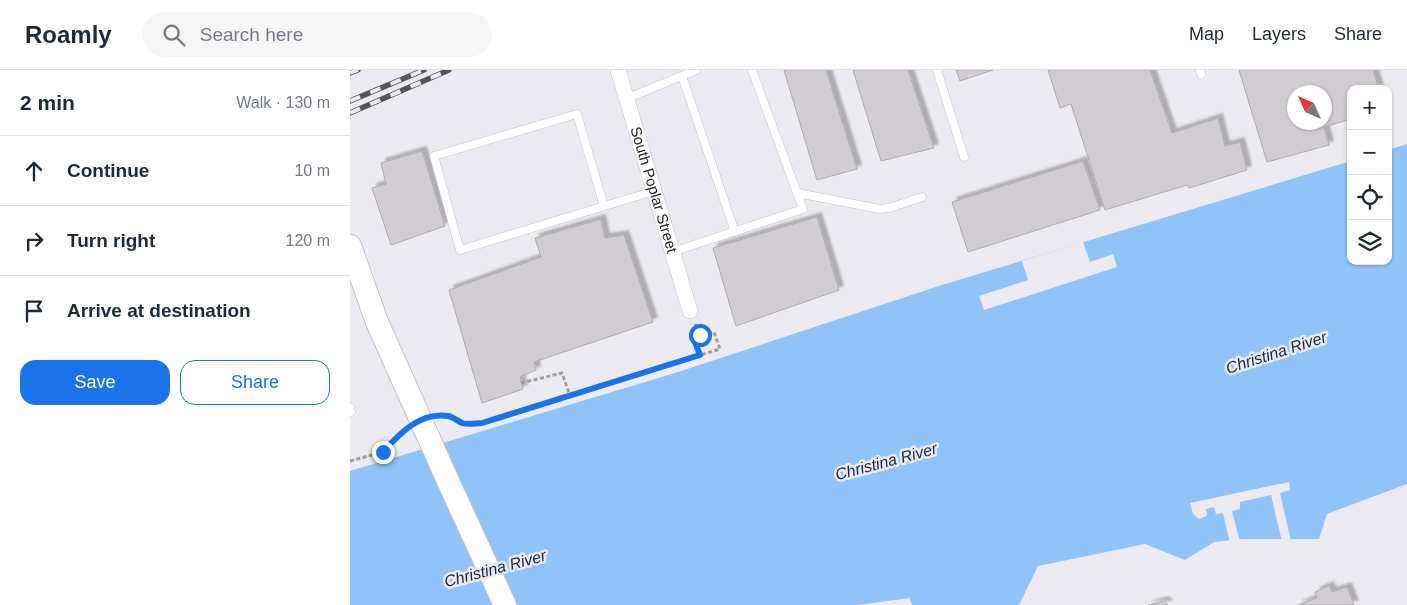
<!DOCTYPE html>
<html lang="en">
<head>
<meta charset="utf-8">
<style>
	body { margin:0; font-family:Helvetica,sans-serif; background:#f6f6f7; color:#1f2937 }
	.controls { position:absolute; right:15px; top:15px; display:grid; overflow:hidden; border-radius:10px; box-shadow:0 1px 4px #0004 }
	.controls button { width:45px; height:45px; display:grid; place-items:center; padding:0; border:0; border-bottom:1px solid #e0e1e3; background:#fff; color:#1f2937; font:25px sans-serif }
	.compass { position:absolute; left:937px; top:15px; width:45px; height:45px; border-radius:50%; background:#fff; box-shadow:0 1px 4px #0004; rotate:315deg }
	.stop { position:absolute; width:15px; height:15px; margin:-11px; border:4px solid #1a73e8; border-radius:50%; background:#fff }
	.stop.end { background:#1a73e8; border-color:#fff; box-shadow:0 1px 5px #0008 }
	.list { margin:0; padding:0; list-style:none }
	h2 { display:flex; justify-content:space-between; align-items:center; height:65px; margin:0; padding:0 20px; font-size:21px }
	h2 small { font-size:16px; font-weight:400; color:#747a83 }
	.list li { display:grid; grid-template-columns:32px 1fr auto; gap:15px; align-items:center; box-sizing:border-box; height:70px; padding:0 20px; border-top:1px solid #e0e1e3 }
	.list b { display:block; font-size:19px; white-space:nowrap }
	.list em { font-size:16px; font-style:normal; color:#747a83 }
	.actions { display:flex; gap:10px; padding:15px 20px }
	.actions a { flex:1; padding:11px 0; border:1px solid #1a73e8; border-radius:15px; text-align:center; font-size:18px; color:#1a73e8 }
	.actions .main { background:#1a73e8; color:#fff }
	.icon { flex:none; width:28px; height:28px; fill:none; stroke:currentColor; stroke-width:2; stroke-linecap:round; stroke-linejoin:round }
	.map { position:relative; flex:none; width:1057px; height:535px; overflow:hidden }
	header { display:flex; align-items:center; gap:30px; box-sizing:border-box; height:70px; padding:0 25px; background:#fff; border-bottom:1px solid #e0e1e3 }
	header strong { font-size:24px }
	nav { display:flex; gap:28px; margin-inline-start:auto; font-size:18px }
	.search { width:350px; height:45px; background:#f6f6f7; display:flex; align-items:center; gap:12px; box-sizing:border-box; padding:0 18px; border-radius:28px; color:#747a83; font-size:19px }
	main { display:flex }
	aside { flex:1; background:#fff }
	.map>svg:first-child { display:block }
	.water { fill:#90c4f8 }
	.pier { fill:#ebebf1 }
	.building { fill:#d1cdd2; stroke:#aeaaaf; fill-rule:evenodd; filter:url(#shadow) }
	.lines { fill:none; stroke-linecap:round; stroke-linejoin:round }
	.lane-casing { stroke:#c2c3c8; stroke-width:9 }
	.street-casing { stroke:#c2c3c8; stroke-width:16 }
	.primary-casing { stroke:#c2c3c8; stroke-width:24 }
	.path { stroke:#9b9b9f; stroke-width:3; stroke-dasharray:4 2.5; stroke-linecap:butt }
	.lane { stroke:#fff; stroke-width:8 }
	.street { stroke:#fff; stroke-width:15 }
	.primary { stroke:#fff; stroke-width:22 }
	.rail-casing { stroke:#555558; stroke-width:5.5 }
	.rail { stroke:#ebebf1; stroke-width:4; stroke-dasharray:11; stroke-linecap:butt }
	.primary-bridge-casing { stroke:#c2c3c8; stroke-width:24; stroke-linecap:butt }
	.primary-bridge { stroke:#fff; stroke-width:22 }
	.route { stroke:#1a73e8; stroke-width:6 }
	.labels { text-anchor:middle; stroke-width:5; stroke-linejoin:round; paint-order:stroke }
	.street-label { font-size:15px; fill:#252527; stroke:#ebebf1 }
	.water-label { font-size:16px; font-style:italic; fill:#102b45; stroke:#ebebf1 }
</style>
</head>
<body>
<header>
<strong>Roamly</strong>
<div class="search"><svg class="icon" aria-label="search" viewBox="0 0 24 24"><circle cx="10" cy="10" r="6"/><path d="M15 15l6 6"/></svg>Search here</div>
<nav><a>Map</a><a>Layers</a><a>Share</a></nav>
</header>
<main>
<aside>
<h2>2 min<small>Walk · 130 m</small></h2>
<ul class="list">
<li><svg class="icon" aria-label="ahead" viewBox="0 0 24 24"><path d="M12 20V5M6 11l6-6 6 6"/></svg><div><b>Continue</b></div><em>10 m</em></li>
<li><svg class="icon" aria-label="right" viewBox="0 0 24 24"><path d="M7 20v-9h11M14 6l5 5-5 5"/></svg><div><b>Turn right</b></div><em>120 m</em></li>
<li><svg class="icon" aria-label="arrive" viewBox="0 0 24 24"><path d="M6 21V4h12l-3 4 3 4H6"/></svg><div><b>Arrive at destination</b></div></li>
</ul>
<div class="actions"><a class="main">Save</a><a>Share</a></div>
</aside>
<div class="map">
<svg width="1057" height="535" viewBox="0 0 1057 535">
	<defs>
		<filter id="shadow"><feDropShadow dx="4.5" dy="-4.5" stdDeviation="1" flood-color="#0004"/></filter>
	</defs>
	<rect width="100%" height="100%" fill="#ebebf1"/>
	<path class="water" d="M1057 74V414L977 444 969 469H893L864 472 835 490 795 474 688 496 669 535H562L560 528 508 535H0V401L325 303 592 215 1001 91V191H1038V80Z"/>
	<path class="pier" d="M733 172 740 192 763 184 767 197 634 240 629 226 678 210 672 191Z
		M939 412 940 420 930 423 941 471 932 472 921 425 890 432V439L882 441 890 472 880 473 873 443 866 444 864 437 856 439 857 446 849 449 843 444 840 433Z"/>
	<path class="building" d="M434 0H476L507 99 467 110Z
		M503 0H558L584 78 531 91Z
		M606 0H643L610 11Z
		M698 0H800L822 63 868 48 875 76 890 72 897 100 839 118 837 115 755 140 721 34 710 38Z
		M889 0H1023L1029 19H1001V49L974 57 979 75 917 92ZM944 22H974V52H944Z
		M72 81 95 156 41 175 22 118 36 114 31 93Z
		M733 91 750 140 618 182 602 132Z
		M467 147 489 220 386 256 363 178Z
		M251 149 255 168 274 165 303 252 184 292 186 300 170 307 173 319 132 333 99 220 191 187 185 168Z
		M979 516 982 522 997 517 1004 535H948L967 528 965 522Z
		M815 531 818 535H798Z"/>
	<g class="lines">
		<g class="lane-casing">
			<path id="lane" d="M587 0 614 87
				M850 0 851 4
				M332 6 385 162
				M278 28 346 0
				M447 123 530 139 539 138 572 127
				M254 136 227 44 84 86 110 180 304 121
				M322 182 453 139 402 0
				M0 338 1 342H0"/>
		</g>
		<g class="street-casing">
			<g id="street">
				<path id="s1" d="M268 0 340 241"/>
			</g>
		</g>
		<g class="primary-casing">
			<path id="primary" d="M0 176 27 252
				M98 411 155 535"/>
		</g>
		<path class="path" d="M345 254 350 265
			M171 313 212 303 220 326
			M91 346 99 347 114 354 132 353 370 279 364 262 343 267 350 285
			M0 391 33 382 54 360"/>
		<use href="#lane" class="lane"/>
		<use href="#street" class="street"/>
		<use href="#primary" class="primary"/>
		<g class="rail-casing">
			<path id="rail" d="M0 3 8 0
				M0 31 74 0
				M0 43 99 0"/>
		</g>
		<use href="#rail" class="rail"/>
		<g class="primary-bridge-casing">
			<path id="primary-bridge" d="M27 252 98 411"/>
		</g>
		<use href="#primary-bridge" class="primary-bridge"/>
	</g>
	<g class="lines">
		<path class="route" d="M33 382C50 363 70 342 98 346 103 347 108 351 112 353 118 355 126 353 132 353L350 285 343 267 350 265"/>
	</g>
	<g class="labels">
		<g class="street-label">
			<text dy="5" stroke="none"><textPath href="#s1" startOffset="125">South Poplar Street</textPath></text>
		</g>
		<g class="water-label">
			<text transform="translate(926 282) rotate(-18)" y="6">Christina River</text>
			<text transform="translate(536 391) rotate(-15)" y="6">Christina River</text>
			<text transform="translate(145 498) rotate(-15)" y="6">Christina River</text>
		</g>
	</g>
</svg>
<div class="controls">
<button>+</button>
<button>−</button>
<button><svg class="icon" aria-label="locate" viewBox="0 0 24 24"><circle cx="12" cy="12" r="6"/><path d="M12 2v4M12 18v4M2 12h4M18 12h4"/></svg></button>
<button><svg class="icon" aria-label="layers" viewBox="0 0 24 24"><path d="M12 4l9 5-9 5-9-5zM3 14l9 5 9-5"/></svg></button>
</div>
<svg class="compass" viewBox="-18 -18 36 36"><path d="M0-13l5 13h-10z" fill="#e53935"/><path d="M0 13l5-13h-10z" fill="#747a83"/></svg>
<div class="stop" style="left:350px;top:265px"></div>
<div class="stop end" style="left:33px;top:382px"></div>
</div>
</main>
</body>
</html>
